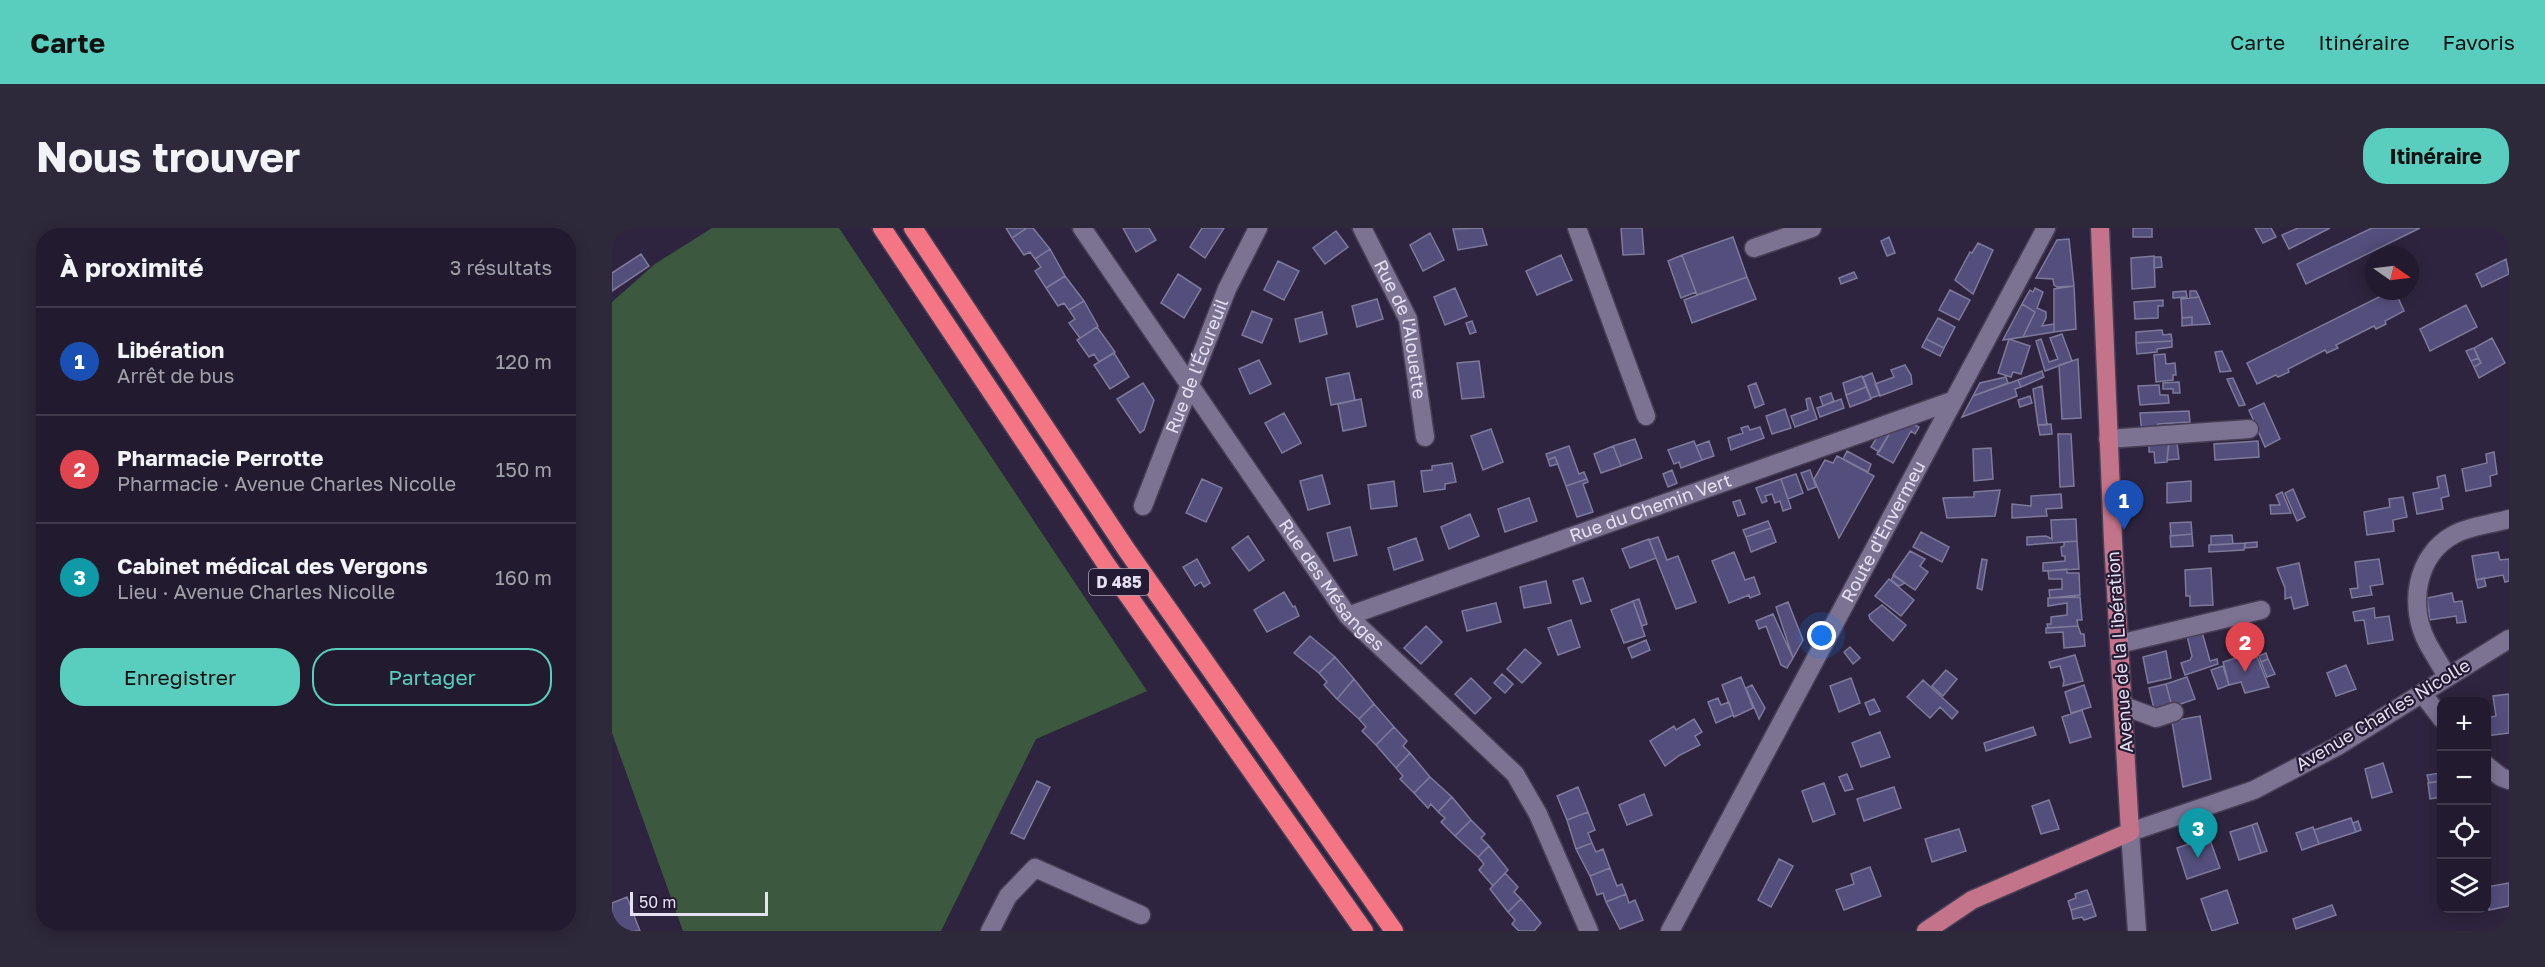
<!DOCTYPE html>
<html lang="fr">
<head>
<meta charset="utf-8">
<style>
	body { margin:0; font-family:"Golos Text",sans-serif; background:#2e283b; color:#f1f3f6 }
	.controls { position:absolute; right:18px; bottom:18px; display:grid; overflow:hidden; border-radius:12px; box-shadow:0 3px 15px #0003 }
	.controls button { width:54px; height:54px; display:grid; place-items:center; padding:0; border:0; border-bottom:2px solid #3f394b; background:#221b2f; color:#f1f3f6; font:30px sans-serif }
	.compass { position:absolute; left:1753px; top:18px; width:54px; height:54px; border-radius:50%; background:#221b2f; box-shadow:0 3px 15px #0003; rotate:104deg }
	.scale { position:absolute; left:18px; bottom:15px; width:138px; box-sizing:border-box; padding-left:6px; border:3px solid #e6e1f2; border-top:0; font-size:16px; line-height:21px; white-space:nowrap; color:#e6e1f2; -webkit-text-stroke:4px #241a34; paint-order:stroke }
	.you { position:absolute; left:1210px; top:408px; width:21px; height:21px; margin:-15px; border:4px solid #fff; border-radius:50%; background:#1a73e8; box-shadow:0 0 0 9px #1a73e833 }
	.badge { display:grid; place-items:center; width:39px; height:39px; border-radius:50%; background:#5acebe; color:#fff; font-size:20px; font-weight:700 }
	.pin { position:absolute; translate:-50% -50px; filter:drop-shadow(0 2px 3px #0008) }
	.pin::after { content:''; position:absolute; top:32px; width:21px; height:18px; background:inherit; clip-path:polygon(0 0,100% 0,50% 100%) }
	.list { margin:0; padding:0; list-style:none }
	h2 { display:flex; justify-content:space-between; align-items:center; height:78px; margin:0; padding:0 24px; font-size:26px }
	h2 small { font-size:20px; font-weight:400; color:#a2a1aa }
	.list li { display:grid; grid-template-columns:39px 1fr auto; gap:18px; align-items:center; box-sizing:border-box; height:108px; padding:0 24px; border-top:2px solid #3f394b }
	.list b { display:block; font-size:22px; white-space:nowrap }
	.list p { margin:0; font-size:20px; white-space:nowrap; color:#a2a1aa }
	.list em { font-size:20px; font-style:normal; color:#a2a1aa }
	.actions { display:flex; gap:12px; padding:18px 24px }
	.actions a { flex:1; padding:14px 0; border:2px solid #5acebe; border-radius:24px; text-align:center; font-size:21px; color:#5acebe }
	.actions .main { background:#5acebe; color:#111 }
	.icon { flex:none; width:33px; height:33px; fill:none; stroke:currentColor; stroke-width:2; stroke-linecap:round; stroke-linejoin:round }
	.map { position:relative; flex:none; width:1897px; height:703px; overflow:hidden; border-radius:24px }
	header { display:flex; align-items:center; gap:36px; box-sizing:border-box; height:84px; padding:0 30px; background:#5acebe; color:#111 }
	header strong { font-size:28px }
	nav { display:flex; gap:33px; margin-inline-start:auto; font-size:21px }
	.intro { display:flex; align-items:center; justify-content:space-between; box-sizing:border-box; height:144px; padding:0 36px }
	h1 { margin:0; font-size:42px }
	.button { padding:15px 27px; border-radius:24px; background:#5acebe; color:#111; font-size:21px; font-weight:700 }
	main { display:flex; gap:36px; padding:0 36px }
	aside { flex:1; background:#221b2f; border-radius:24px; box-shadow:0 3px 15px #0003 }
	.map>svg:first-child { display:block }
	.green { fill:#3c583f }
	.building { fill:#534e7b; stroke:#7d7a9b; stroke-width:1.5 }
	.lines { fill:none; stroke-linecap:round; stroke-linejoin:round }
	.minor-casing { stroke:#483f56; stroke-width:21 }
	.major-casing { stroke:#483f56; stroke-width:21 }
	.highway-casing { stroke:#483f56; stroke-width:21 }
	.minor { stroke:#7c7292; stroke-width:18 }
	.major { stroke:#c4748a; stroke-width:18 }
	.highway { stroke:#f47684; stroke-width:18 }
	.labels { text-anchor:middle; stroke-width:4.5; stroke-linejoin:round; paint-order:stroke }
	.shield { fill:#241a34; stroke:#aca5b9; stroke-width:1.5 }
	.shield-label { font-size:16px; font-weight:bold; fill:#e6e1f2 }
	.street-label { font-size:18px; fill:#e6e1f2; stroke:#241a34 }
</style>
</head>
<body>
<header>
<strong>Carte</strong>
<nav><a>Carte</a><a>Itinéraire</a><a>Favoris</a></nav>
</header>
<div class="intro"><h1>Nous trouver</h1><a class="button">Itinéraire</a></div>
<main>
<aside>
<h2>À proximité<small>3 résultats</small></h2>
<ul class="list">
<li><span class="badge" style="background:#1a4fb4">1</span><div><b>Libération</b><p>Arrêt de bus</p></div><em>120 m</em></li>
<li><span class="badge" style="background:#e0444e">2</span><div><b>Pharmacie Perrotte</b><p>Pharmacie · Avenue Charles Nicolle</p></div><em>150 m</em></li>
<li><span class="badge" style="background:#0f9aa8">3</span><div><b>Cabinet médical des Vergons</b><p>Lieu · Avenue Charles Nicolle</p></div><em>160 m</em></li>
</ul>
<div class="actions"><a class="main">Enregistrer</a><a>Partager</a></div>
</aside>
<div class="map">
<svg width="1897" height="703" viewBox="0 0 1897 703">
	<rect width="100%" height="100%" fill="#2e243f"/>
	<path class="green" d="M100 0H227L535 463 424 511 329 703H71L0 505V74L43 36Z"/>
	<path class="building" d="M394 0H415L400 10Z
		M415 0H421L438 21 423 31 418 24 412 27 400 10Z
		M511 0H537L544 12 524 24Z
		M590 0H612L593 30 578 19Z
		M870 0 875 17 846 22 841 1Z
		M1009 0H1030L1032 26 1011 27Z
		M1521 0H1540V9H1521Z
		M1643 0H1659L1664 9 1651 15Z
		M1686 0H1718L1677 21 1670 7Z
		M1760 0H1808L1694 56 1685 36Z
		M724 3 736 19 713 36 701 20Z
		M818 5 832 32 811 43 798 17Z
		M1121 9 1135 49 1085 67 1070 27Z
		M1277 9 1283 25 1275 28 1269 13Z
		M1457 11 1462 58 1445 59 1442 57 1441 51 1424 50 1445 12Z
		M1366 15 1381 22 1361 66 1343 52 1358 24 1360 25Z
		M438 21 453 48 434 60 423 43 429 39 423 31Z
		M29 26 37 38 0 63V45Z
		M949 27 960 52 925 67 914 43Z
		M1070 27 1084 64 1069 70 1056 33Z
		M1542 28 1543 59 1520 61 1519 30Z
		M1542 29H1549L1550 39 1542 40Z
		M1894 31 1897 46 1870 59 1864 46Z
		M666 33 687 43 672 72 652 62Z
		M1242 44 1245 50 1229 56 1227 50Z
		M566 46 589 61 572 90 549 75Z
		M453 48 472 73 457 82 452 75 446 78 434 60Z
		M1135 49 1144 71 1080 95 1072 72Z
		M1462 58 1464 101 1442 104V61Z
		M843 60 855 88 833 97 822 69Z
		M1423 60 1431 64 1425 80 1434 84V90L1430 98 1442 96V104L1411 109 1423 84 1410 76 1418 62 1421 64Z
		M1338 62 1358 72 1347 92 1327 82Z
		M1574 63 1575 69 1561 70V64Z
		M1578 63H1584L1587 69 1578 70Z
		M1779 63H1783L1792 83 1773 93 1774 96 1764 101 1762 98 1724 117 1726 120 1715 125 1713 122 1676 141 1677 144 1666 149 1664 147 1645 156 1635 135Z
		M1587 69 1598 96 1580 97V89L1570 90 1569 71Z
		M765 71 771 91 745 99 740 78Z
		M1551 72V78H1546V90L1523 91 1522 74Z
		M472 73 486 98 468 110 457 95 463 91 457 82Z
		M1410 76 1423 84 1411 109 1391 112Z
		M1854 77 1865 99 1818 123 1808 101Z
		M640 83 660 91 650 115 630 107Z
		M710 84 715 106 688 114 683 91Z
		M1580 89V97L1570 98V90Z
		M1326 90 1343 99 1332 120 1314 111Z
		M860 93 864 104 858 106 854 95Z
		M485 99 503 124 487 134 482 126 477 129 465 112Z
		M1550 102 1551 107 1559 106 1560 113 1524 115V104Z
		M1450 106 1460 133 1433 143 1424 113 1429 111 1437 134 1446 131 1438 110Z
		M1880 110 1893 135 1867 150 1862 139 1869 135 1862 120Z
		M1314 111 1332 120 1328 128 1310 119Z
		M1397 111 1418 118 1409 146 1401 144 1399 149 1386 145Z
		M1560 113V119L1545 121V124L1525 126 1524 115Z
		M1862 120 1866 130 1859 133 1854 123Z
		M1610 123 1619 143 1608 144 1603 124Z
		M502 125 517 149 498 161 482 137Z
		M1553 126 1554 136 1563 135 1564 147H1561V152L1544 154 1542 127Z
		M1866 130 1869 135 1862 139 1859 133Z
		M1466 131 1469 190 1450 191 1447 137Z
		M647 132 659 156 638 166 627 141Z
		M867 133 872 169 850 171 845 135Z
		M1293 137 1299 147 1300 156 1268 168 1263 156 1282 149 1279 142Z
		M1430 143 1432 149 1409 159 1406 152Z
		M737 145 743 172 719 177 714 150Z
		M1260 145 1268 167 1259 170 1251 149Z
		M1250 148 1254 159 1234 167 1231 155Z
		M1394 149 1396 155 1361 168 1368 155Z
		M1621 150 1633 177 1627 178 1615 151Z
		M1406 152 1409 159 1403 161 1405 168 1350 189 1361 168Z
		M1567 154 1568 165H1561V161H1551V155Z
		M531 155 542 172 532 202 528 205 505 171Z
		M1144 155 1152 176 1143 180 1136 158Z
		M1547 157 1548 167H1556L1557 175 1528 177 1526 158Z
		M1430 158 1435 197H1426L1421 161Z
		M1254 159 1259 171 1238 179 1234 167Z
		M1219 165 1222 173 1211 178 1208 169Z
		M1418 168 1420 175 1408 179 1406 172Z
		M1198 170 1205 191 1183 199 1179 188 1196 182 1194 171Z
		M749 171 754 198 731 203 726 176Z
		M1229 171 1232 180 1208 189 1205 180Z
		M1652 175 1668 211 1653 219 1637 182Z
		M1173 181 1179 200 1160 206 1154 188Z
		M1577 183 1578 194 1546 196V202L1530 207 1528 185Z
		M672 185 689 215 670 225 653 195Z
		M1295 193 1307 199 1303 206 1299 203 1281 235 1265 226 1279 203 1282 204 1286 196Z
		M1439 196 1440 206 1428 207 1426 197Z
		M1136 198 1138 202 1148 199 1152 210 1119 222 1116 210 1131 205 1129 200Z
		M1271 199 1279 203 1267 224 1259 219Z
		M879 201 891 234 871 242 859 208Z
		M1446 206H1459L1462 258 1448 259Z
		M1023 211 1030 230 1009 238 1001 218Z
		M1557 211 1555 234 1543 235 1542 224H1537V213Z
		M1082 213 1090 232 1069 240 1067 234 1062 236 1056 222Z
		M1097 213 1102 228 1090 232 1084 218Z
		M1646 213 1647 229 1603 232 1602 216Z
		M1557 215H1565L1567 231 1555 232Z
		M957 218 967 246 972 244 975 251 954 258 943 229 936 232 934 226Z
		M1001 218 1009 238 989 245 982 226Z
		M1379 220 1381 251 1362 253 1361 221Z
		M1235 223 1259 236 1256 244 1231 231Z
		M1882 224 1885 246 1878 248 1879 258 1854 263 1850 241 1875 235 1874 226Z
		M1225 228 1262 248 1227 310 1202 251 1213 232 1221 235Z
		M943 229 946 236 938 238 936 232Z
		M840 235 844 254 833 256V261L812 264 809 243 820 242V238Z
		M1060 242 1065 255 1056 259 1051 246Z
		M1198 242 1204 259 1196 262 1189 245Z
		M1184 246 1191 265 1176 271 1169 251Z
		M710 247 718 276 696 282 688 253Z
		M1833 247 1837 268 1829 270 1831 281 1805 286 1801 265 1827 260 1825 249Z
		M590 251 610 260 594 294 574 285Z
		M975 251 976 254 971 256 981 284 965 289 954 258Z
		M1169 251 1179 280 1171 283 1168 273 1163 275 1160 266 1153 268 1155 273 1150 275 1144 260Z
		M782 253 785 278 759 281 756 257Z
		M1579 253V273L1555 275V255Z
		M1681 261 1693 289 1685 293 1673 265Z
		M1388 262 1383 288 1335 290 1331 270 1362 269V264Z
		M1670 264 1679 285 1659 286 1658 277H1668L1664 267Z
		M1449 266 1450 280 1434 281 1435 288 1400 290V276L1419 278V268Z
		M1791 269 1795 289 1781 292 1782 303 1755 307 1752 284 1778 279 1777 271Z
		M917 270 925 293 893 304 886 281Z
		M1128 272 1133 286 1126 288 1121 274Z
		M858 286 867 308 837 321 829 299Z
		M1464 291 1465 313 1415 317V309L1434 308 1440 311 1439 292Z
		M1156 293 1159 300 1134 309 1131 302Z
		M1579 294 1580 306 1559 308 1558 295Z
		M738 299 745 327 722 333 715 305Z
		M1159 300 1164 314 1139 324 1134 309Z
		M1309 304 1337 319 1330 334 1301 319Z
		M1580 306 1581 318 1559 319 1558 308Z
		M1620 307 1621 316 1599 317V308Z
		M636 308 652 332 637 343 620 320Z
		M1046 309 1055 332 1066 328 1084 374 1064 381 1037 312Z
		M804 310 811 332 782 342 776 320Z
		M1037 311 1044 330 1018 340 1010 321Z
		M1465 313 1467 341 1431 343V335L1453 333V328H1450L1449 319 1452 318V314Z
		M1645 314V319L1633 320V315Z
		M1633 315 1632 322 1597 324V317Z
		M1298 323 1313 331 1308 338 1316 344 1303 362 1281 347Z
		M1122 324 1133 352 1142 349 1148 366 1138 370 1137 367 1117 375 1100 333Z
		M1886 324 1888 332 1897 331V353L1893 354 1891 347 1864 352 1860 328Z
		M585 331 598 355 592 359 589 354 583 358 571 339Z
		M1370 331 1375 332 1370 362 1365 360Z
		M1767 331 1771 356 1758 358 1760 367 1740 370 1738 361 1746 360 1743 334Z
		M1687 335 1696 377 1682 381 1679 369 1673 371V360L1665 340Z
		M1599 340 1601 377 1578 378V368H1574L1573 342Z
		M1455 341V345H1467L1468 367 1438 370 1437 362 1450 361V351H1437L1436 343Z
		M1282 347 1293 355 1287 358 1279 352Z
		M971 350 979 373 969 376 961 353Z
		M1872 350 1874 358 1866 360 1864 352Z
		M1277 351 1302 372 1289 388 1263 368Z
		M934 353 939 375 912 380 908 359Z
		M672 364 681 379 683 378 687 388 655 404 642 382Z
		M1840 365 1842 374 1850 373 1854 394 1845 395 1844 388 1818 392 1815 370Z
		M1468 369 1470 392H1465L1466 398 1436 400 1435 396H1439V389L1455 387V375L1436 378V370Z
		M1027 371 1035 396 1030 398 1021 373Z
		M1021 373 1033 408 1012 415 999 382Z
		M1176 374 1191 412 1181 430 1164 379Z
		M884 375 889 394 855 403 850 383Z
		M1270 377 1294 397 1281 413 1258 391 1257 387Z
		M1762 380 1763 390 1777 388 1781 412 1756 416 1752 392 1743 393 1741 384Z
		M1161 386 1181 430 1175 440 1169 437 1154 398 1147 401 1144 393Z
		M959 392 968 419 946 427 936 400Z
		M814 398 830 414 809 436 792 420Z
		M1466 398 1469 406H1472L1473 418 1452 420 1451 404 1434 405V400Z
		M1590 404 1598 433 1605 431 1606 436 1573 447 1569 435 1578 432 1580 428 1575 408Z
		M698 408 723 429 707 445 682 425Z
		M1034 412 1038 422 1020 430 1016 420Z
		M1238 419 1248 430 1241 436 1232 424Z
		M913 421 929 435 910 455 895 441Z
		M1554 423 1559 450 1536 455 1531 429Z
		M1643 424 1657 459 1633 465 1629 454 1617 457 1611 434Z
		M1654 425 1656 431 1649 434 1647 428Z
		M1463 427 1471 453 1451 458 1452 453 1448 438 1439 440 1437 434Z
		M723 429 742 451 725 471 712 457 715 454 707 445Z
		M1656 431 1663 446 1655 449 1649 434Z
		M1734 437 1744 461 1724 468 1715 445Z
		M1611 438 1617 457 1606 461 1599 442Z
		M1334 442 1345 451 1331 468 1320 458Z
		M890 446 901 456 893 465 882 455Z
		M1129 449 1141 480 1122 489 1110 457Z
		M1575 449 1583 471 1560 479 1554 456Z
		M859 450 879 470 863 486 843 466Z
		M1239 450 1248 475 1227 484 1218 458Z
		M742 451 762 476 747 491 725 471Z
		M1311 452 1346 484 1340 491 1328 479 1318 490 1295 469Z
		M1554 456 1560 479 1543 485 1537 460Z
		M1140 457 1153 480 1147 491 1134 460Z
		M1472 457 1479 479 1459 485 1453 464Z
		M1897 466V505L1874 508V490L1884 488 1881 468Z
		M1106 470 1109 477 1117 474 1121 487 1104 495 1096 474Z
		M1262 471 1268 483 1258 487 1253 475Z
		M762 476 782 499 764 517 750 503 754 499 747 491Z
		M1470 482 1479 509 1458 515 1450 489Z
		M1588 488 1599 551 1571 559 1560 493Z
		M1082 491 1090 504 1083 508 1088 517 1068 527 1053 538 1038 513 1062 498 1064 502Z
		M782 499 795 513 791 518 798 525 784 540 764 517Z
		M1421 499 1424 507 1374 523 1372 515Z
		M1268 504 1278 529 1249 539 1240 515Z
		M798 525 818 549 802 565 788 551 791 548 784 540Z
		M1771 535 1780 564 1760 570 1753 541Z
		M1830 535V569L1818 571 1816 555 1829 553 1827 536Z
		M1828 545 1829 553 1817 555 1815 547Z
		M1235 546 1241 561 1233 563 1227 549Z
		M818 549 840 569 826 584 819 576 816 580 802 565Z
		M425 553 438 559 412 611 399 605Z
		M1212 555 1223 586 1201 594 1190 563Z
		M966 559 976 584 955 592 945 568Z
		M1282 559 1289 580 1252 593 1245 571Z
		M1032 566 1040 587 1015 597 1007 577Z
		M840 569 859 592 843 608 829 594 833 590 826 584Z
		M1437 572 1447 601 1429 606 1420 578Z
		M976 584 983 602 976 605 980 615 964 621 955 592Z
		M1739 590 1744 604 1707 616 1702 602Z
		M859 592 873 606 869 610 877 618 866 629 843 608Z
		M1746 593 1749 602 1744 604 1741 595Z
		M1645 595 1655 623 1649 625 1640 597Z
		M1640 597 1649 625 1627 632 1618 604Z
		M1701 599 1707 616 1690 622 1684 605Z
		M1347 601 1354 623 1320 634 1313 611Z
		M1597 609 1608 640 1575 651 1565 620Z
		M980 615 984 624 991 621 998 640 978 648 964 621Z
		M877 618 896 642 881 658 867 642 872 636 866 629Z
		M1167 631 1181 638 1159 679 1146 672Z
		M1258 639 1269 668 1232 682 1224 662 1242 656 1239 646Z
		M998 640 1005 658 1010 656 1014 666 994 674 991 665 985 667 978 648Z
		M893 645 906 659 902 664 909 671 896 684 878 661Z
		M1897 655V678L1877 682 1874 659Z
		M1475 662 1480 676 1459 682 1456 673 1464 670 1463 666Z
		M1615 662 1626 695 1600 703 1589 671Z
		M1014 666 1017 675 1023 672 1031 692 1008 701 994 674Z
		M15 669 28 703H0V675Z
		M909 671 929 695 922 703H907L900 696 903 692 896 684Z
		M1480 676 1484 688 1472 692 1470 689 1461 691 1459 682Z
		M1720 677 1724 687 1684 701 1681 691Z"/>
	<g class="lines">
		<g class="minor-casing">
			<g id="minor">
				<path id="s1" d="M470 0 736 388 903 546 926 586 977 703"/>
				<path id="s2" d="M750 0 796 91 813 209"/>
				<path d="M965 0 1034 188"/>
				<path d="M1142 20 1200 0"/>
				<path d="M1496 211 1637 201"/>
				<path id="s3" d="M531 278 615 61 646 0"/>
				<path id="s4" d="M736 388 1340 173"/>
				<path d="M1507 416 1649 382"/>
				<path d="M1835 449C1829 437 1822 427 1816 416 1796 379 1803 327 1843 306 1858 298 1880 296 1897 291"/>
				<path d="M1810 465 1830 491"/>
				<path d="M1512 478 1544 490 1562 484"/>
				<path d="M1874 537 1889 549 1897 552"/>
				<path d="M378 703 396 668 423 640 529 687"/>
				<path id="s5" d="M1058 703 1434 0"/>
				<path d="M1525 703 1518 604 1642 562 1724 519 1897 411"/>
			</g>
		</g>
		<g class="major-casing">
			<path id="major" d="M1314 703 1360 672 1518 604 1501 313 1488 0"/>
		</g>
		<g class="highway-casing">
			<path id="highway" d="M270 0 494 336 752 703
				M301 0 514 321 782 703"/>
		</g>
		<use href="#minor" class="minor"/>
		<use href="#major" class="major"/>
		<use href="#highway" class="highway"/>
	</g>
	<g class="labels">
		<rect class="shield" x="477" y="341" width="60" height="26" rx="4.5"/>
		<g class="shield-label">
			<text x="507" y="360">D 485</text>
		</g>
		<g class="street-label">
			<text dy="6" stroke="none"><textPath href="#s2" startOffset="110">Rue de l'Alouette</textPath></text>
			<text dy="6" stroke="none"><textPath href="#s3" startOffset="150">Rue de l'Écureuil</textPath></text>
			<text dy="6" stroke="none"><textPath href="#s4" startOffset="321">Rue du Chemin Vert</textPath></text>
			<text dy="6" stroke="none"><textPath href="#s5" startOffset="453">Route d'Envermeu</textPath></text>
			<text dy="6" stroke="none"><textPath href="#s1" startOffset="436">Rue des Mésanges</textPath></text>
			<text transform="translate(1508 424) rotate(-94)" y="6">Avenue de la Libération</text>
			<text transform="translate(1771 487) rotate(-31)" y="6">Avenue Charles Nicolle</text>
		</g>
	</g>
</svg>
<div class="controls">
<button>+</button>
<button>−</button>
<button><svg class="icon" aria-label="locate" viewBox="0 0 24 24"><circle cx="12" cy="12" r="6"/><path d="M12 2v4M12 18v4M2 12h4M18 12h4"/></svg></button>
<button><svg class="icon" aria-label="layers" viewBox="0 0 24 24"><path d="M12 4l9 5-9 5-9-5zM3 14l9 5 9-5"/></svg></button>
</div>
<svg class="compass" viewBox="-18 -18 36 36"><path d="M0-13l5 13h-10z" fill="#e53935"/><path d="M0 13l5-13h-10z" fill="#a2a1aa"/></svg>
<div class="scale">50 m</div>
<div class="you"></div>
<div class="pin badge" style="left:1512px;top:302px;background:#1a4fb4">1</div>
<div class="pin badge" style="left:1633px;top:444px;background:#e0444e">2</div>
<div class="pin badge" style="left:1586px;top:630px;background:#0f9aa8">3</div>
</div>
</main>
</body>
</html>
